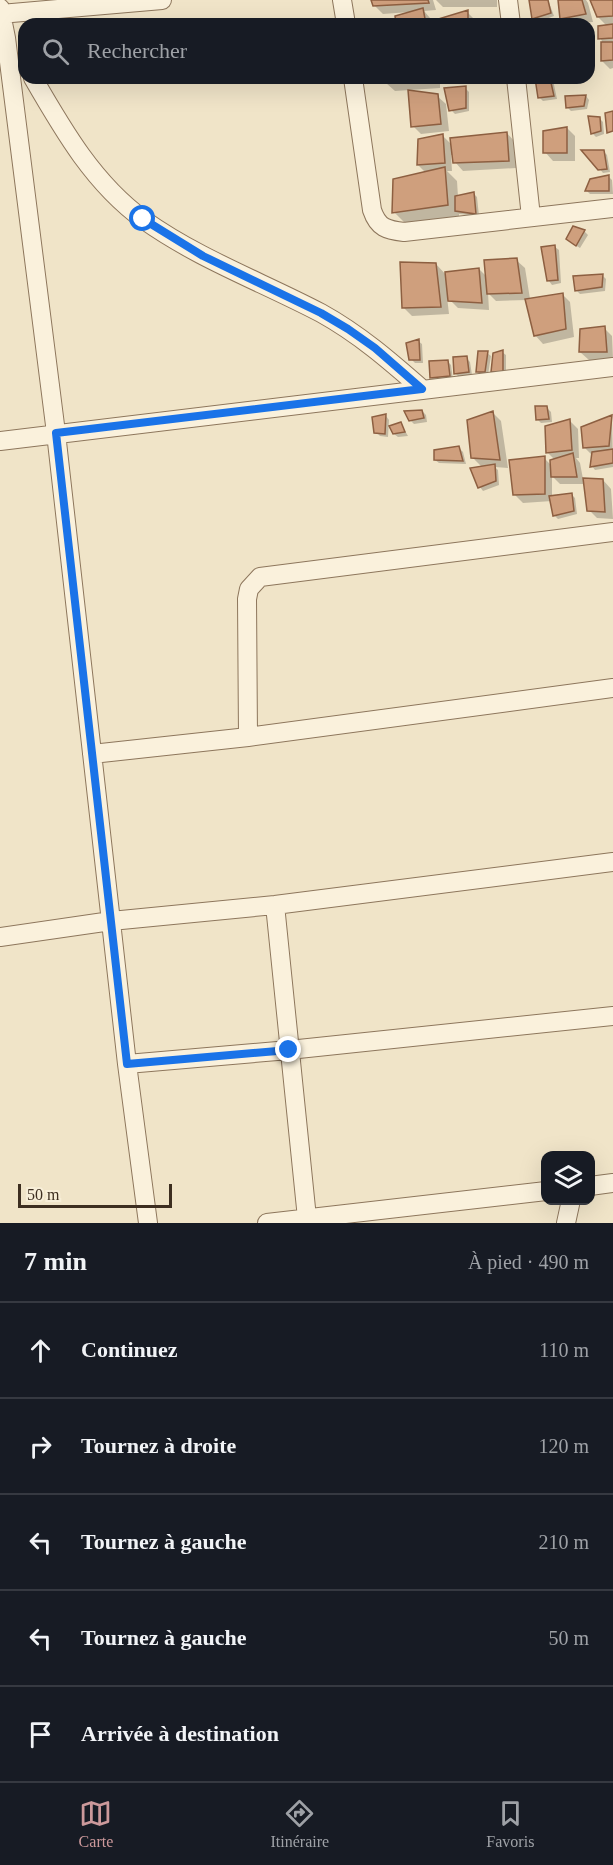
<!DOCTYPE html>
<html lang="fr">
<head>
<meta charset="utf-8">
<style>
	body { margin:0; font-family:"Times New Roman",serif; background:#242831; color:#f1f3f6 }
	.controls { position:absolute; right:18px; bottom:18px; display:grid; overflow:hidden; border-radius:12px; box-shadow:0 6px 24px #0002 }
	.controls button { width:54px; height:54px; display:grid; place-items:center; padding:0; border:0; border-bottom:2px solid #363941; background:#171b24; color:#f1f3f6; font:30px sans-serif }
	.scale { position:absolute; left:18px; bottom:15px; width:154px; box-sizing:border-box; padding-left:6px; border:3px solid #3d2e20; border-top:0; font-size:16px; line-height:21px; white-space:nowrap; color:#3d2e20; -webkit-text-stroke:4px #f7eed8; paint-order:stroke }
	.stop { position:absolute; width:18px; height:18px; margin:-14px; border:4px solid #1a73e8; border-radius:50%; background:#fff }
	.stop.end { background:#1a73e8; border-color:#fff; box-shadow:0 2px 6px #0008 }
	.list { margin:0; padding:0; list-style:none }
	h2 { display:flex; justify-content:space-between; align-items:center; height:78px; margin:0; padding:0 24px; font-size:26px }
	h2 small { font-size:20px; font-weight:400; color:#9ea1a6 }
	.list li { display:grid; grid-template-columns:39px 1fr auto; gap:18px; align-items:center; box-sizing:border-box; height:96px; padding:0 24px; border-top:2px solid #363941 }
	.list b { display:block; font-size:22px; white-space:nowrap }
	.list em { font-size:20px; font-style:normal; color:#9ea1a6 }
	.icon { flex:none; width:33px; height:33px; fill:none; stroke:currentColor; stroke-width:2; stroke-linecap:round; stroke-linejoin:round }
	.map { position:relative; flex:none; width:613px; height:1223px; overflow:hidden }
	.search { position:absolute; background:#171b24; box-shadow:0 6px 24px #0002; left:18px; right:18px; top:18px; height:66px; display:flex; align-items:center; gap:15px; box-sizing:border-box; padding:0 21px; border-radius:18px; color:#9ea1a6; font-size:22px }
	.sheet { height:558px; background:#171b24 }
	nav { display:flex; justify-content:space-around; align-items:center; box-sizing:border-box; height:84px; border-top:2px solid #363941; background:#171b24; font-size:16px; color:#9ea1a6 }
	nav a { display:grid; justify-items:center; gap:3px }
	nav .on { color:#cc999b }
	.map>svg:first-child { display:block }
	.shadow { fill:#0003 }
	.building { fill:#cf9f7d; stroke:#8d5f41; stroke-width:1.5 }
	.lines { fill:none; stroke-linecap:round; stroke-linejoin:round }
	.street-casing { stroke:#8d765c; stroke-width:20 }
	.street { stroke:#faf1dc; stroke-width:18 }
	.route { stroke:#1a73e8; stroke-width:8 }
</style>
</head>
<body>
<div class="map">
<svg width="613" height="1223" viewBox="0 0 613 1223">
	<rect width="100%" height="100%" fill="#f0e4c8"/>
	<path class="shadow" d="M373 0H433L436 10 424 11 430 18 431 24H398L410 12 383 14 374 5Z
		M436 0H497V7H443Z
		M530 0H548L554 16 538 22 534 18Z
		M559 0H586L588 3 593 22 567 24 561 18Z
		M592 0H613V68L610 69 602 61V41L600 38 607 26 598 17Z
		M467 12 475 20V24H437Z
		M589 38 594 43 593 65 589 66Z
		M385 78H440V88L395 91 386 83Z
		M537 78H551L553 80 557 99 543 101 540 98Z
		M465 88 469 92V111L455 114 451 110Z
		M437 96 446 104 449 131 421 134 413 126Z
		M586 96 589 100 587 109 571 111 568 108Z
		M599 118 603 122 604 134 596 137 592 133Z
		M567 128 575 136V161H553L545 152Z
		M507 133 515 142 516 168 463 171 455 162 454 155H451L452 171H447L457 181 458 197 474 194 477 197 479 216 459 214V216L406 224 394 212 426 173 418 165 442 135 453 146Z
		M603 151 607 155 610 172 603 173 599 168Z
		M609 177 612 180 613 194H590L587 191Z
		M584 231 588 235 580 248 572 243Z
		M555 247 559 250 561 283 552 285 549 281Z
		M516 260 525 268 530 299 562 294 570 302 574 337 543 344 535 335 527 300 496 301 488 293 489 310 458 308 447 297 449 314 412 316 404 308 436 264 447 276 479 269 487 277Z
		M602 275 606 279 605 291 580 294 576 290Z
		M604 328 612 336 613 359 589 360 580 352Z
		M418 341 422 344 423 363H415L411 359Z
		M502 352 506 355V375H496L492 371Z
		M487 353 491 356 488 375H481L477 371Z
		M466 358 470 362 472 375 459 377 455 373Z
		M447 361 451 365 453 380 435 382 431 378Z
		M547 408 551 412 552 422 541 423 537 419Z
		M422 411 426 415 427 422 414 424 410 420Z
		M493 413 501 421 508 468 495 467 498 470 499 485 483 491 480 487 482 467 473 458Z
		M386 416 389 420 388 437 380 436 376 432Z
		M612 417 613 467 595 470 592 466 593 456 584 447 582 428Z
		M570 421 578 429 579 458H576L580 463 583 479 603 480 611 489 613 519 597 518 589 510 585 484H560L552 476V497L572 495 575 498 577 514 558 519 555 516 552 501 523 503 515 495 544 458 551 465 555 460 547 452Z
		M401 424 408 436 398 437 394 434Z
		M459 448 463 452 466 464 439 463 435 460Z"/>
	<path class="building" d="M371 0H428L429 3 373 6Z
		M529 0H548L551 13 532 19Z
		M558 0H582L586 14 560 19Z
		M590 0H613V16L597 17Z
		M423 8 426 24H396L395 16Z
		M468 10V24H436L435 20Z
		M613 24V38L598 39V26Z
		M601 42H613V60L601 61Z
		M383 78H433V81L385 83Z
		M535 78H550L554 96 538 98Z
		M466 86V108L449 111 444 88Z
		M408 90 438 94 441 124 411 127Z
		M586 95 584 106 566 108 565 96Z
		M613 111V131L607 133 605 113Z
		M588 116 600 117 601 131 591 134Z
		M567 127V153H543V131Z
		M507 132 509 161 453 163 450 138Z
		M443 134 445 163 417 165 418 139Z
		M581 150H604L607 169 598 170Z
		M445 167 448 205 392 213 393 179Z
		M609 175V191H585L590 179Z
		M474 192 476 214 455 211V196Z
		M573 226 585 230 576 246 566 239Z
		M555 245 558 280 547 281 541 247Z
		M517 258 522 293 487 294 484 260Z
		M400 262 436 263 441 307 402 308Z
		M479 268 482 303 448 301 445 272Z
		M603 274 602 287 575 291 573 276Z
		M563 293 566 329 534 336 525 299Z
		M605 326 607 352H579L580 329Z
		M419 339 420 360H409L406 343Z
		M503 350V372H491L493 353Z
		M478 351H488L485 372H476Z
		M467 356 469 372 454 374 453 357Z
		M448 360 450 376 430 378 429 361Z
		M535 406H547L549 419 536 420Z
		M422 410 424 418 409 421 404 411Z
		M493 411 500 460 471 458 467 420Z
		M386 414 385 434 374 433 372 417Z
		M612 415 609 446 583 448 581 427Z
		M570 419 572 450 546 453 545 426Z
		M401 422 405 432 393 434 389 426Z
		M459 446 463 461 434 460V450Z
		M613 449V463L590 467 592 452Z
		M573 453 577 477H551L550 460Z
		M545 456V494L513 495 509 460Z
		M495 464 496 481 478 488 470 468Z
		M583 478 603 479 605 512 587 511Z
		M572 493 574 511 553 516 549 496Z"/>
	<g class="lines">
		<g class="street-casing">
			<path id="street" d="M342 0 346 24
				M508 0 511 24
				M0 8 6 38 56 433 127 1064 148 1223
				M0 14 162 0
				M33 78C63 130 94 184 144 220 199 259 262 282 321 313 359 334 390 361 422 389
				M353 78 372 210C378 228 387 230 404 232L613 208
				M516 78 531 217
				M0 441 613 367
				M248 737 247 599 249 589 260 577 613 532
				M92 754 248 737 613 688
				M275 905 307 1218
				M0 937 111 921 275 905 613 862
				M127 1064 289 1050 613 1016
				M590 1186 613 1183
				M267 1223 546 1191
				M566 1223 571 1200"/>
		</g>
		<use href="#street" class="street"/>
	</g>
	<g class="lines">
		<path class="route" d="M143 219 203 256 321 313 348 329 375 348 422 389 56 433 127 1064 289 1050"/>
	</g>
</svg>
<div class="controls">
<button><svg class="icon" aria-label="layers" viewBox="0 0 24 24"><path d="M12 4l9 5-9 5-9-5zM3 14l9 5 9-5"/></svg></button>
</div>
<div class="scale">50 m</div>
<div class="stop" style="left:143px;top:219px"></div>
<div class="stop end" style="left:289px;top:1050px"></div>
<div class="search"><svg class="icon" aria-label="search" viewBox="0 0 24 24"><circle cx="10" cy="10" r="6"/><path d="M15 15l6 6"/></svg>Rechercher</div>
</div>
<section class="sheet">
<h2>7 min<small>À pied · 490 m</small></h2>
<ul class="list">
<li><svg class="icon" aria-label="ahead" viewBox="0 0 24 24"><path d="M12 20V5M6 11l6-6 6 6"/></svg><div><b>Continuez</b></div><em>110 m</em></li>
<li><svg class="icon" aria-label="right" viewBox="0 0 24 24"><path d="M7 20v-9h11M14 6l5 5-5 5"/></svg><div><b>Tournez à droite</b></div><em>120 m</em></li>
<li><svg class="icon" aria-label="left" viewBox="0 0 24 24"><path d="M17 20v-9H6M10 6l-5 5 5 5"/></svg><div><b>Tournez à gauche</b></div><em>210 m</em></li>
<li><svg class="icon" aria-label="left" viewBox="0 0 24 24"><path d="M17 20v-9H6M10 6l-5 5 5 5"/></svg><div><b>Tournez à gauche</b></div><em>50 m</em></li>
<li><svg class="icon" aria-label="arrive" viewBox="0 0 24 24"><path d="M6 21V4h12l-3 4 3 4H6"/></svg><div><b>Arrivée à destination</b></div></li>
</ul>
</section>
<nav>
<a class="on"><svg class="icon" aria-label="map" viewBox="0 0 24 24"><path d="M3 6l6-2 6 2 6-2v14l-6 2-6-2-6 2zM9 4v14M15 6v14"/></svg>Carte</a>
<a><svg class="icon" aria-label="directions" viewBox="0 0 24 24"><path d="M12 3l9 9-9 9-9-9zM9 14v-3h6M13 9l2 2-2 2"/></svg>Itinéraire</a>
<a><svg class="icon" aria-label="saved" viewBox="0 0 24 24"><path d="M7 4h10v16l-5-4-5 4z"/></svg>Favoris</a>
</nav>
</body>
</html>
